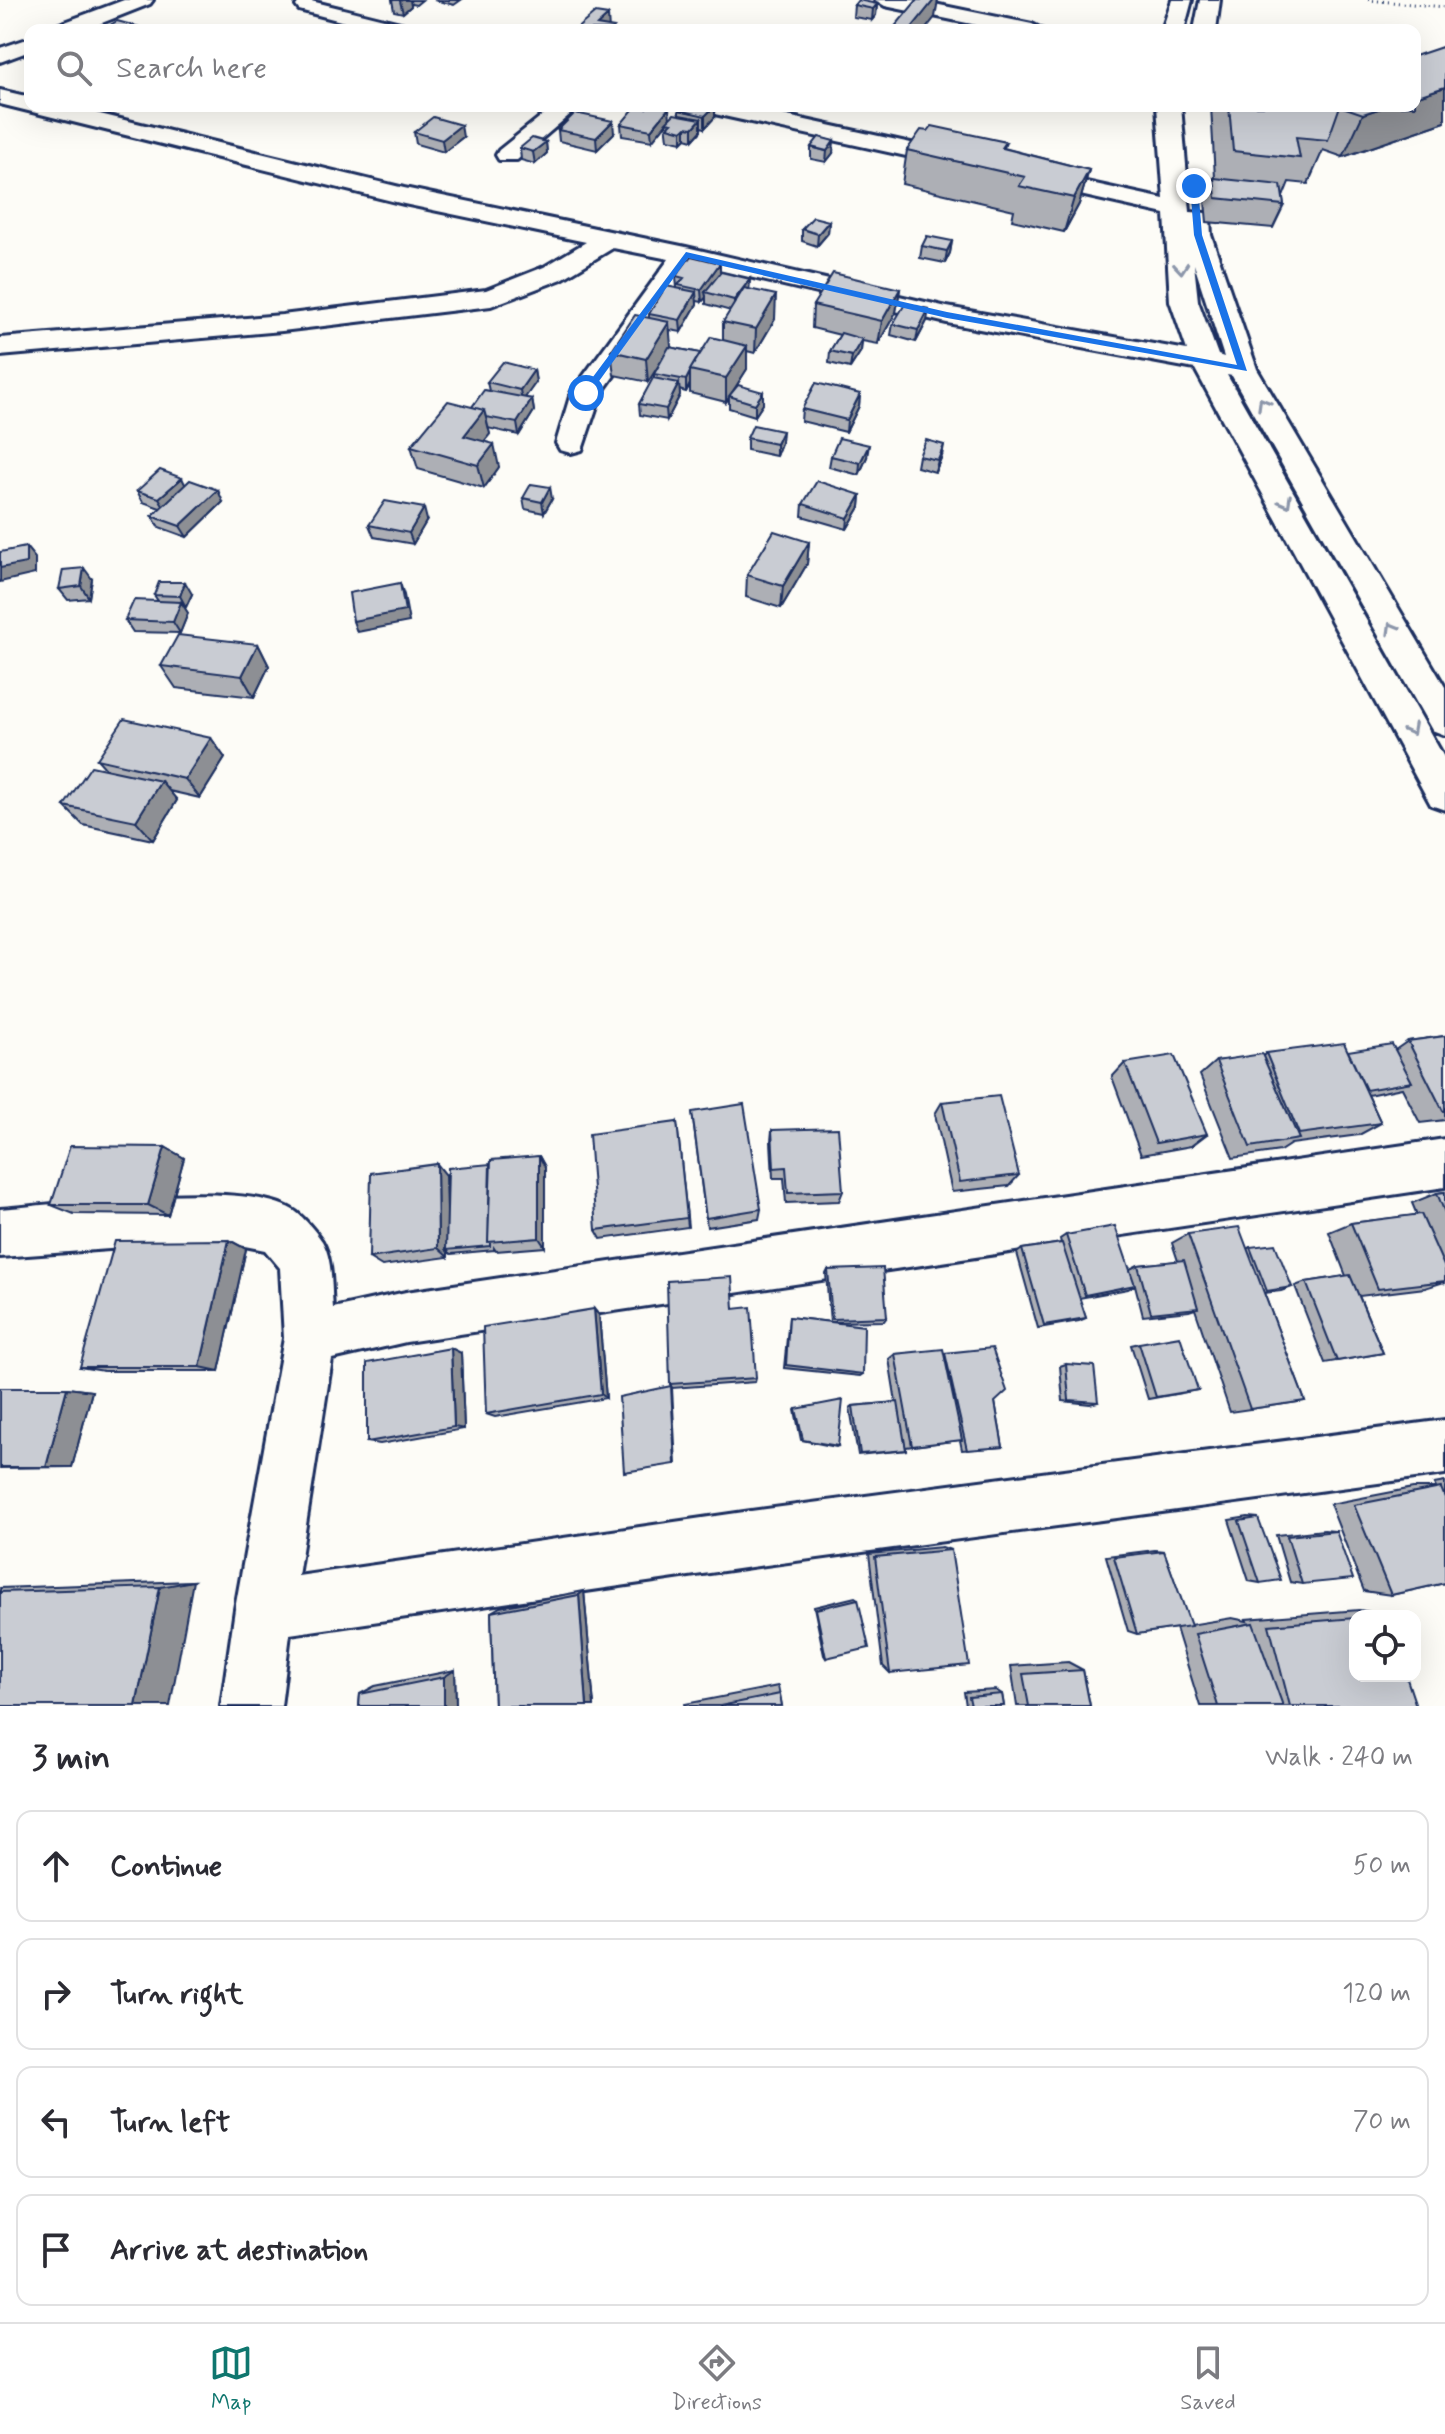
<!DOCTYPE html>
<html lang="en">
<head>
<meta charset="utf-8">
<style>
	body { margin:0; font-family:Mynerve,sans-serif; background:#f7f7f7; color:#2b2b33 }
	.controls { position:absolute; right:24px; bottom:24px; display:grid; overflow:hidden; border-radius:16px; box-shadow:0 8px 32px #0002 }
	.controls button { width:72px; height:72px; display:grid; place-items:center; padding:0; border:0; border-bottom:2px solid #e1e1e2; background:#fff; color:#2b2b33; font:40px sans-serif }
	.stop { position:absolute; width:24px; height:24px; margin:-18px; border:6px solid #1a73e8; border-radius:50%; background:#fff }
	.stop.end { background:#1a73e8; border-color:#fff; box-shadow:0 2px 8px #0008 }
	.list { margin:0; padding:0; list-style:none }
	h2 { display:flex; justify-content:space-between; align-items:center; height:104px; margin:0; padding:0 32px; font-size:34px }
	h2 small { font-size:26px; font-weight:400; color:#7c7c81 }
	.list li { display:grid; grid-template-columns:52px 1fr auto; gap:24px; align-items:center; box-sizing:border-box; height:112px; margin:0 16px 16px; padding:0 16px; border:2px solid #e1e1e2; border-radius:16px }
	.list b { display:block; font-size:30px; white-space:nowrap }
	.list em { font-size:26px; font-style:normal; color:#7c7c81 }
	.icon { flex:none; width:44px; height:44px; fill:none; stroke:currentColor; stroke-width:2; stroke-linecap:round; stroke-linejoin:round }
	.map { position:relative; flex:none; width:1445px; height:1706px; overflow:hidden }
	.search { position:absolute; background:#fff; box-shadow:0 8px 32px #0002; left:24px; right:24px; top:24px; height:88px; display:flex; align-items:center; gap:20px; box-sizing:border-box; padding:0 28px; border-radius:16px; color:#7c7c81; font-size:30px }
	.sheet { height:616px; background:#fff }
	nav { display:flex; justify-content:space-around; align-items:center; box-sizing:border-box; height:112px; border-top:2px solid #e1e1e2; background:#fff; font-size:22px; color:#7c7c81 }
	nav a { display:grid; justify-items:center; gap:4px }
	nav .on { color:#0f766e }
	.map>svg:first-child { display:block }
	.lines { fill:none; stroke-linecap:round; stroke-linejoin:round }
	.street-casing { stroke:#1b2f5e; stroke-width:6 }
	.path { stroke:#1b2f5e; stroke-width:3; stroke-dasharray:1 4; stroke-linecap:butt }
	.street { fill:#fdfcf7; fill-rule:evenodd }
	.wall { fill:#adafb5; stroke:#1b2f5e; stroke-width:2; fill-rule:evenodd }
	.shaded-wall { fill:#8d8f94; stroke:#1b2f5e; stroke-width:2 }
	.building { fill:#c9ccd3; stroke:#1b2f5e; stroke-width:2 }
	.oneway { stroke:#8c96aa }
	.route { fill:#1a73e8 }
</style>
</head>
<body>
<div class="map">
<svg width="1445" height="1706" viewBox="0 0 1445 1706">
	<rect width="100%" height="100%" fill="#fdfcf7"/>
	<filter id="ink" filterUnits="userSpaceOnUse"><feTurbulence type="fractalNoise" baseFrequency=".0125" numOctaves="2"/><feDisplacementMap in="SourceGraphic" scale="16" xChannelSelector="R" yChannelSelector="G"/><feConvolveMatrix kernelMatrix="1 2 1 2 8 2 1 2 1" color-interpolation-filters="sRGB"/></filter>
	<g filter="url(#ink)">
		<g class="lines">
			<g class="street-casing">
				<path id="street" d="M124 0H153L150 4 84 30H54L57 25Z
					M307 0 408 25 411 30H375L299 10 296 6 299 2Z
					M875 0H915L1032 24 1043 30H1001L885 6Z
					M1172 0H1192L1184 30H1162Z
					M1200 0H1220L1216 30H1194Z
					M30 38V51L0 62V48Z
					M0 90 30 97V106H67L404 188 686 247 947 307 1187 350 1170 301 1165 214 1022 182 1019 177 1022 172 1031 170 1164 199 1157 106H1181L1190 212 1206 213 1210 218 1211 235 1257 369 1445 687V735L1432 730 1232 376 1227 375 1445 759V810L1431 805 1195 369 947 323 693 264 601 394 582 450 571 453 560 450 556 443 571 393 669 259 613 248 562 279 491 306 282 331 0 356V338L282 315 486 290 544 267 586 242 404 204 0 104ZM1194 264 1224 357 1218 355 1198 301Z
					M554 106H580L517 160H499L496 155 499 150Z
					M698 106H742L961 154 970 156 973 161 970 166 961 168 710 113 702 111Z
					M1445 1139V1187L406 1342 332 1359 298 1576 751 1511 1445 1420V1474L751 1567 290 1634 281 1706H221L235 1609 284 1338 280 1268 265 1250 219 1241 0 1257V1209C67 1204 238 1178 293 1210 302 1215 316 1232 322 1241 333 1260 331 1286 333 1308L406 1292Z"/>
			</g>
			<path class="path" d="M1368 0 1445 7"/>
			<use href="#street" class="street"/>
		</g>
		<path class="wall" d="M392 0H422L416 5 411 4V6L403 13 394 11Z
			M434 0H461L454 5Z
			M877 4 876 15 872 20 853 17 854 5Z
			M1445 46V122L1343 157 1323 150 1308 184 1289 182 1283 197 1284 205 1273 228 1207 222 1205 201 1214 178H1215L1211 106H1415Z
			M679 110 715 117 705 128 701 127V131L693 140 686 138 682 142 668 139 666 123 652 141 622 136 621 124 670 119 679 115Z
			M558 130 614 133 597 150 559 141Z
			M928 131 1006 142 1004 148 1089 170 1079 204 1064 232 1012 220 1014 210 902 184 907 150Z
			M414 132 463 137 444 152 416 144Z
			M546 142 547 153 535 164 521 160 520 148Z
			M811 147 833 153 826 162 811 159Z
			M829 221 828 233 817 246 802 241V229Z
			M952 241 950 253 945 263 920 258 922 246Z
			M720 263V273L750 279 749 290 775 319 755 353 747 351V369L733 391 763 392V404L755 416 729 408V397L726 402 690 393V384L686 392 679 390 680 395 667 420 640 415 639 404 654 378V374L661 361 648 382 614 375 611 351 649 318V314L677 288 676 276ZM706 297V304L731 311 723 322V340L700 353 670 347V330L681 332 697 304V301L702 302Z
			M900 289 896 312 878 344 862 341 861 351 850 368 829 363 830 351 840 335 812 328 813 305Z
			M927 321 916 342 891 335 893 324Z
			M534 370 536 382 524 398 532 399 534 411 519 435 488 428 490 434 484 441 499 467 484 488 418 469 411 446 472 407 489 391 487 382Z
			M860 394 859 406 846 432 801 421 802 409Z
			M747 438 781 443 776 456 747 450Z
			M831 456 867 457 859 475 829 467Z
			M919 456H942L935 472 917 467Z
			M185 485 223 502 187 537 159 527 152 516 160 508 143 502 137 491Z
			M861 495 860 507 847 529 802 516 803 504Z
			M523 498 552 499 544 513 525 509Z
			M427 520 413 544 374 537 369 525Z
			M809 542 807 564 781 608 746 597 747 575Z
			M92 579 89 598 68 600 59 589Z
			M192 594 186 607H184L188 613 180 633 133 632 125 620 158 601 154 595Z
			M258 644 269 666 254 697 176 688 161 666Z
			M211 738 225 758 200 798 169 791 177 800 153 840 83 825 64 806 106 769 97 759Z
			M1445 1036V1120L1420 1123 1402 1088 1368 1095 1381 1123 1359 1135 1291 1144 1280 1151 1233 1158 1200 1075 1216 1061 1263 1056 1266 1053 1395 1050 1408 1041Z
			M1125 1063 1207 1134 1191 1146 1141 1155 1112 1077Z
			M942 1102 1019 1175 1009 1186 952 1192 935 1114Z
			M692 1112 761 1209 759 1219 707 1227Z
			M677 1122 688 1227 601 1239 596 1230Z
			M772 1130 843 1191 839 1201 786 1203 784 1178H773L771 1141Z
			M165 1147 184 1158 168 1215 74 1214 51 1205Z
			M539 1156 545 1167V1247L496 1251 494 1248V1250L451 1254 448 1252V1257L382 1266 369 1258 446 1175 447 1212 490 1164Z
			M1445 1192V1284L1444 1282 1425 1288 1359 1296 1383 1353 1325 1363 1295 1286 1306 1282 1346 1276 1329 1232 1351 1223 1417 1215 1412 1203 1437 1193Z
			M1188 1234 1247 1249 1250 1247 1292 1287 1281 1291 1264 1293 1305 1401 1230 1412 1195 1309 1189 1311 1143 1316 1135 1285 1128 1289 1079 1298 1086 1318 1079 1321 1038 1328 1017 1253 1022 1249 1061 1243 1060 1239 1066 1235 1130 1269 1138 1265 1178 1261 1172 1243Z
			M229 1240 246 1249 219 1371H104L80 1367Z
			M828 1270 887 1317 884 1321 833 1322 863 1374 860 1376 784 1368 789 1317 830 1322 826 1274Z
			M734 1309 756 1378 755 1382 672 1388 670 1384Z
			M599 1315 606 1398 495 1417 486 1414Z
			M1139 1343 1198 1390 1148 1399 1131 1345Z
			M461 1353 464 1429 380 1444 367 1442Z
			M944 1353 995 1402 1003 1447 962 1450 960 1440 906 1447V1450L858 1455 850 1408 853 1406 896 1402 889 1359 895 1354Z
			M1066 1364 1098 1402 1090 1404 1063 1401 1060 1366Z
			M0 1388H67L92 1391 72 1467 0 1468Z
			M796 1409 838 1446 836 1447 801 1440 795 1410Z
			M1445 1482V1583L1391 1595 1364 1591 1330 1504 1413 1488H1436L1434 1484Z
			M1248 1517 1258 1518 1260 1583 1249 1581 1229 1520Z
			M1324 1530 1336 1531 1302 1584 1290 1582 1276 1535Z
			M942 1547 951 1550 890 1673 883 1666 869 1554Z
			M1155 1550 1164 1551 1190 1625 1232 1618 1247 1621 1246 1619 1359 1610 1386 1615 1387 1616H1355V1676L1416 1706H1200L1176 1628 1137 1634 1128 1631 1106 1556Z
			M193 1581 0 1706V1588Z
			M584 1591 594 1706H494L491 1612 500 1607Z
			M855 1597 858 1599 826 1658 824 1655 814 1607Z
			M1068 1662 1083 1670 1090 1706H1017L1011 1666Z
			M455 1670 456 1706H359L360 1694 375 1686Z
			M778 1686 782 1706H685V1704Z
			M996 1690 1002 1694 1004 1706H966L964 1692Z"/>
		<path class="shaded-wall" d="M402 0H410L411 6 403 13 400 1Z
			M934 0H938L935 17 925 30H910Z
			M877 4 876 15 872 20 873 9Z
			M608 15 609 30 597 25Z
			M1445 87V122L1343 157 1363 114 1387 106H1415V97Z
			M715 106V117L705 128V116Z
			M669 108 670 119 652 141 651 130Z
			M701 119V131L693 140V128Z
			M613 121 614 133 597 150 596 138Z
			M461 125 463 137 444 152 442 140Z
			M686 127V138L682 142V131Z
			M834 141 833 153 826 162 827 151Z
			M546 142 547 153 535 164 533 152Z
			M1089 170 1079 204 1064 232 1074 198Z
			M829 221 828 233 817 246 818 234Z
			M952 241 950 253 945 263 947 251Z
			M720 263V275L705 292 706 297 702 302 701 290Z
			M750 279 749 291 734 312V300Z
			M900 289 896 312 878 344 882 321Z
			M696 292 697 304 681 332 680 320Z
			M776 295 775 319 755 353 756 329Z
			M929 309 927 321 916 342 918 330Z
			M669 322 671 346 648 382 646 359Z
			M862 339 861 351 850 368 852 356Z
			M747 346V369L726 402V378Z
			M534 370 536 382 522 402 520 390Z
			M690 372V384L686 392V380Z
			M679 383 680 395 667 420 666 409Z
			M763 392V404L755 416V404Z
			M860 394 859 406 846 432 847 420Z
			M532 399 534 411 519 435 517 423Z
			M484 410 490 434 470 459 464 436Z
			M782 431 781 443 776 456V444Z
			M494 444 499 467 484 488 478 465Z
			M869 445 867 457 859 475 860 463Z
			M944 445 942 456 935 472 938 460Z
			M182 478 188 490 166 510 159 498Z
			M550 487 552 499 544 513 542 502Z
			M218 490 223 502 187 537 180 526Z
			M861 495 860 507 847 529 848 518Z
			M424 508 427 520 413 544 409 533Z
			M809 542 807 564 781 608 783 586Z
			M26 547 35 558V574L0 582V568Z
			M84 568 92 579 89 598 81 586Z
			M185 582 192 594 186 607 180 596Z
			M400 583 404 595 409 622 357 632 353 621Z
			M181 602 188 613 180 633 173 622Z
			M258 644 269 666 254 697 242 676Z
			M211 738 225 758 200 798 185 779Z
			M161 781 177 800 153 840 136 821Z
			M165 1147 184 1158 168 1215 148 1205Z
			M539 1156 545 1167V1247L539 1238Z
			M437 1164 446 1175 448 1250H446L448 1252V1257L438 1248Z
			M229 1240 246 1249 219 1371 200 1367Z
			M594 1309 599 1315 606 1398 601 1394Z
			M451 1348 461 1353 464 1429 454 1427Z
			M671 1386 672 1388 676 1464H675Z
			M67 1388 92 1391 72 1467H46Z
			M193 1581 170 1706H136L160 1587Z
			M584 1591 594 1706H587L579 1595Z
			M455 1670 456 1706H444V1677Z"/>
		<path class="building" d="M858 0 877 4 873 9 854 5Z
			M917 0H934L910 30H892Z
			M595 13 608 15 597 25 614 28 612 30H575Z
			M117 21 151 30H102Z
			M1445 46V87L1415 97V56Z
			M636 106 646 108 647 106H660L669 108 651 130 621 124Z
			M683 106H715L705 116 679 110Z
			M1229 106H1340L1328 140 1296 137 1300 158 1233 151Z
			M1340 106H1387L1363 114Z
			M575 113 613 121 596 138 558 130Z
			M674 114 701 119 693 128 686 127 682 131 668 127 672 123 666 122Z
			M433 117 461 125 442 140 414 132Z
			M932 126 1006 142 1002 148 1089 170 1074 198 1019 186 1025 177 907 150 921 130 928 131Z
			M819 137 834 141 827 151 811 147Z
			M532 138 546 142 533 152 520 148Z
			M1214 178 1281 185 1284 205 1216 198Z
			M813 217 829 221 818 234 802 229Z
			M927 236 952 241 947 251 922 246Z
			M691 256 720 263 701 290 678 285 684 278 676 276Z
			M721 272 750 279 734 300 705 292Z
			M833 273 900 289 882 321 813 305Z
			M666 286 696 292 680 320 649 314Z
			M744 288 776 295 756 329 723 322Z
			M905 304 929 309 918 330 893 324Z
			M635 315 669 322 646 359 611 351Z
			M841 333 862 339 852 356 830 351Z
			M711 337 747 346 726 378 690 370Z
			M669 347 700 353 690 370V372L686 380 654 374Z
			M503 362 534 370 520 390 487 382Z
			M653 378 679 383 666 409 639 404Z
			M816 383 860 394 847 420 802 409Z
			M738 385 763 392 755 404 729 396Z
			M484 390 532 399 517 423 486 417 484 410 472 407Z
			M448 401 484 410 464 436 494 444 478 465 411 446Z
			M753 425 782 431 776 444 747 438Z
			M839 438 869 445 860 463 831 456Z
			M926 440 944 445 938 460 919 456Z
			M160 470 182 478 159 498 137 491Z
			M190 480 218 490 180 526 152 516Z
			M817 481 861 495 848 518 803 504Z
			M531 484 550 487 542 502 523 498Z
			M385 501 424 508 409 533 369 525Z
			M774 531 809 542 783 586 747 575Z
			M26 547V563L0 568V552Z
			M84 568 81 586 59 589 63 570Z
			M159 582H185L180 596 154 595Z
			M400 583 405 611 353 621 349 593Z
			M134 600 181 602 173 622 125 620Z
			M178 635 258 644 242 676 161 666Z
			M124 719 211 738 185 779 97 759Z
			M91 766 161 781 136 821 64 806Z
			M1445 1036V1111H1443L1408 1041Z
			M1344 1043 1381 1123 1299 1134 1266 1053Z
			M1392 1044 1412 1082 1366 1090 1348 1051Z
			M1262 1054 1299 1139 1250 1147 1216 1061Z
			M1174 1055 1207 1134 1156 1143 1125 1063Z
			M999 1096 1019 1175 960 1182 942 1102Z
			M744 1104 761 1209 706 1218 692 1112Z
			M677 1122 687 1218 596 1230 589 1134Z
			M838 1128 843 1191 788 1193 786 1167 774 1168 772 1130Z
			M70 1146 165 1147 148 1205H51Z
			M539 1156V1238L488 1242 491 1160Z
			M437 1164 438 1248 369 1258 371 1173Z
			M490 1164 488 1242H490V1246L446 1250 448 1168Z
			M1445 1192V1213L1437 1193Z
			M1421 1214 1445 1268V1281L1378 1289 1351 1223Z
			M1115 1226 1135 1285 1085 1295 1066 1235Z
			M1239 1227 1305 1401 1250 1409 1188 1234Z
			M229 1240 200 1367H80L115 1241Z
			M1062 1243 1086 1318 1044 1325 1022 1249Z
			M1275 1244 1292 1287 1267 1291 1250 1247Z
			M1184 1260 1198 1308 1151 1313 1138 1265Z
			M883 1268 887 1317 832 1319 828 1270Z
			M1350 1275 1383 1353 1337 1361 1306 1282Z
			M732 1277 734 1309 751 1307 756 1378 670 1384 667 1281Z
			M594 1309 601 1394 486 1414 483 1327Z
			M789 1317 864 1326 863 1374 786 1365Z
			M1180 1336 1198 1390 1156 1397 1139 1343Z
			M451 1348 454 1427 367 1442V1363Z
			M992 1348 1007 1391 995 1402 1003 1447 967 1450 945 1353Z
			M943 1349 962 1440 912 1446 895 1354Z
			M1066 1364 1094 1366 1098 1402 1069 1400Z
			M671 1386 675 1464 624 1472 619 1397Z
			M0 1388H67L46 1467H0Z
			M843 1400 838 1446 803 1440 796 1409Z
			M898 1402 906 1450 860 1454 853 1406Z
			M1441 1488 1445 1498V1583L1391 1595 1354 1505Z
			M1258 1518 1281 1580 1260 1583 1239 1521Z
			M1336 1531 1353 1579 1302 1584 1287 1536Z
			M951 1550 969 1665 890 1673 875 1557Z
			M1164 1551 1191 1626 1137 1634 1114 1557Z
			M160 1587 136 1706H0V1592Z
			M579 1595 587 1706H494L491 1612Z
			M858 1599 869 1648 826 1658 816 1609Z
			M1355 1618V1676H1406L1416 1706H1290L1269 1625Z
			M1253 1623 1283 1706H1218L1195 1634Z
			M1083 1670 1090 1706H1029L1023 1674Z
			M444 1677V1706H359L360 1694Z
			M780 1694 782 1706H720Z
			M1002 1694 1004 1706H971L969 1697Z"/>
		<defs><path id="oneway-chevron" d="M-2-3.5L2.5 0L-2 3.5" fill="none" stroke-width="1.6" stroke-linecap="round" stroke-linejoin="round" transform="scale(2)"/></defs>
		<g class="oneway">
			<use href="#oneway-chevron" transform="translate(1181 268) rotate(85)"/>
			<use href="#oneway-chevron" transform="translate(1263 403) rotate(-120)"/>
			<use href="#oneway-chevron" transform="translate(1286 502) rotate(61)"/>
			<use href="#oneway-chevron" transform="translate(1392 628) rotate(-120)"/>
			<use href="#oneway-chevron" transform="translate(1411 730) rotate(62)"/>
		</g>
	</g>
	<path class="route" d="M1194 183 1198 186 1202 235 1247 371 947 318 688 258 589 395 581 393 686 252 947 312 1237 365 1194 235 1190 186Z"/>
</svg>
<div class="controls">
<button><svg class="icon" aria-label="locate" viewBox="0 0 24 24"><circle cx="12" cy="12" r="6"/><path d="M12 2v4M12 18v4M2 12h4M18 12h4"/></svg></button>
</div>
<div class="stop" style="left:586px;top:393px"></div>
<div class="stop end" style="left:1194px;top:186px"></div>
<div class="search"><svg class="icon" aria-label="search" viewBox="0 0 24 24"><circle cx="10" cy="10" r="6"/><path d="M15 15l6 6"/></svg>Search here</div>
</div>
<section class="sheet">
<h2>3 min<small>Walk · 240 m</small></h2>
<ul class="list">
<li><svg class="icon" aria-label="ahead" viewBox="0 0 24 24"><path d="M12 20V5M6 11l6-6 6 6"/></svg><div><b>Continue</b></div><em>50 m</em></li>
<li><svg class="icon" aria-label="right" viewBox="0 0 24 24"><path d="M7 20v-9h11M14 6l5 5-5 5"/></svg><div><b>Turn right</b></div><em>120 m</em></li>
<li><svg class="icon" aria-label="left" viewBox="0 0 24 24"><path d="M17 20v-9H6M10 6l-5 5 5 5"/></svg><div><b>Turn left</b></div><em>70 m</em></li>
<li><svg class="icon" aria-label="arrive" viewBox="0 0 24 24"><path d="M6 21V4h12l-3 4 3 4H6"/></svg><div><b>Arrive at destination</b></div></li>
</ul>
</section>
<nav>
<a class="on"><svg class="icon" aria-label="map" viewBox="0 0 24 24"><path d="M3 6l6-2 6 2 6-2v14l-6 2-6-2-6 2zM9 4v14M15 6v14"/></svg>Map</a>
<a><svg class="icon" aria-label="directions" viewBox="0 0 24 24"><path d="M12 3l9 9-9 9-9-9zM9 14v-3h6M13 9l2 2-2 2"/></svg>Directions</a>
<a><svg class="icon" aria-label="saved" viewBox="0 0 24 24"><path d="M7 4h10v16l-5-4-5 4z"/></svg>Saved</a>
</nav>
</body>
</html>
